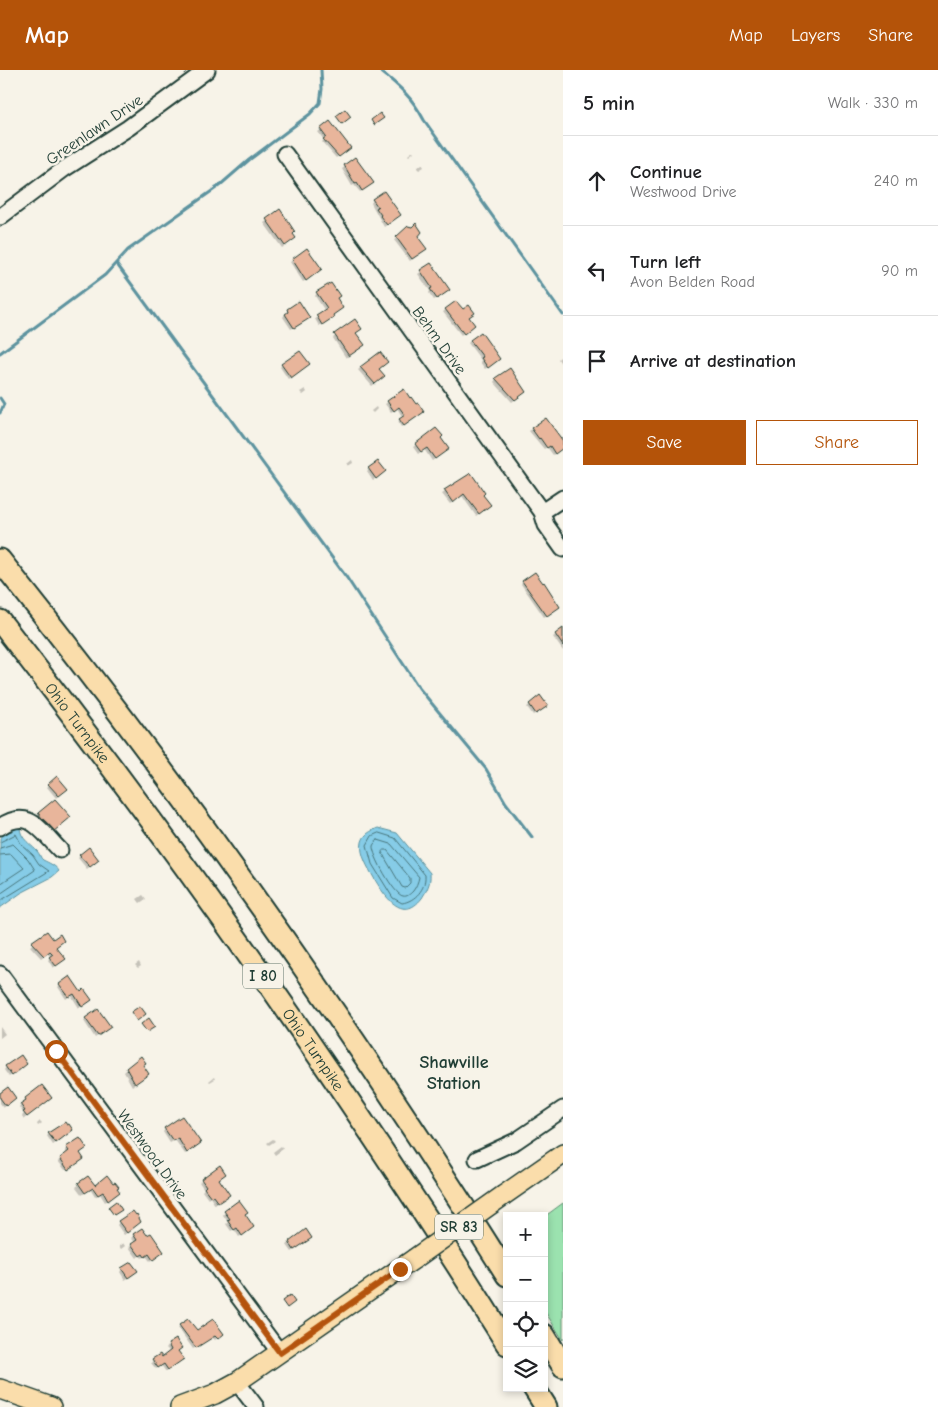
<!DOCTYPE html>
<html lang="en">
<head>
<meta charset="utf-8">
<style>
	body { margin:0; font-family:"Comic Neue",sans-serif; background:#f2f2f2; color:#202124 }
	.controls { position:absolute; right:15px; bottom:15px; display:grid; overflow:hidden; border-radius:0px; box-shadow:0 2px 8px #0003 }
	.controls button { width:45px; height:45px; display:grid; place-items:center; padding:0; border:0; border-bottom:1px solid #e0e0e0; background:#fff; color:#202124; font:25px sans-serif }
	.stop { position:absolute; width:15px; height:15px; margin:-11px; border:4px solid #b45309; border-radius:50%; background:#fff }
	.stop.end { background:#b45309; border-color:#fff; box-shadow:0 1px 5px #0008 }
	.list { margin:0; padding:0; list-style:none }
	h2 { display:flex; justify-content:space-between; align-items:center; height:65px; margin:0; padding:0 20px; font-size:21px }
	h2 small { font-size:16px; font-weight:400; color:#757577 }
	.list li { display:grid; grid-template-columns:32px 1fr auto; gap:15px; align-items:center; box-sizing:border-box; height:90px; padding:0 20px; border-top:1px solid #e0e0e0 }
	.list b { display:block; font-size:19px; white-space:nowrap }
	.list p { margin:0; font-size:16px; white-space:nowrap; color:#757577 }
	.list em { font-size:16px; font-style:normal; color:#757577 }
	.actions { display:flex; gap:10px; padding:15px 20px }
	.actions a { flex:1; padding:11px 0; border:1px solid #b45309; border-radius:0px; text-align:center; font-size:18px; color:#b45309 }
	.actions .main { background:#b45309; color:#fff }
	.icon { flex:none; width:28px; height:28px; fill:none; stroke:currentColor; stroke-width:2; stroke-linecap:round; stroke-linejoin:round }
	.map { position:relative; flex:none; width:563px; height:1337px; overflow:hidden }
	header { display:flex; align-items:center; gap:30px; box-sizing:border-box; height:70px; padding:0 25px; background:#b45309; color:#fff }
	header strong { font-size:24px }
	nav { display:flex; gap:28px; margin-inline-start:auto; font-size:18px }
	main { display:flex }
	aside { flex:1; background:#fff }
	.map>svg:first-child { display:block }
	.green { fill:#9be2af; stroke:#5d9072 }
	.water { fill:#86cce7; stroke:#5d939f }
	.shadow { fill:#0003 }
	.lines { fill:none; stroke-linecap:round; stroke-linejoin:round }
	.shore { stroke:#48767c; stroke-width:1 }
	.stream { stroke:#5d939f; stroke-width:3 }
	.building { fill:#e8b59b; stroke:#1f3d34 }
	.minor-casing { stroke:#1f3d34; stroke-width:19 }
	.major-casing { stroke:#1f3d34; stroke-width:22 }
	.highway-casing { stroke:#1f3d34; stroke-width:25 }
	.minor { stroke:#f7f3e8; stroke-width:15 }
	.major { stroke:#faddab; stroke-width:19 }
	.highway { stroke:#faddab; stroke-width:21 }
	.major-bridge-casing { stroke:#1f3d34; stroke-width:22; stroke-linecap:butt }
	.major-bridge { stroke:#faddab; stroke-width:19 }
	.route { stroke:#b45309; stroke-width:6 }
	.labels { text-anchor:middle; stroke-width:5; stroke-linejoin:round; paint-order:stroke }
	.shield { fill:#f7f3e8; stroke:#60746a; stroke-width:1 }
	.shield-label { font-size:15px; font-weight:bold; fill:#1f3d34 }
	.street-label { font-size:16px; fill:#1f3d34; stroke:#f7f3e8 }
	.neighbourhood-label { font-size:18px; font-weight:bold; fill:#1f3d34; stroke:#f7f3e8 }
</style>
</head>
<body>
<header>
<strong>Map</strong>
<nav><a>Map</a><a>Layers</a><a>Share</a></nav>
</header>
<main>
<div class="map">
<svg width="563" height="1337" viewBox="0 0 563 1337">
	<rect width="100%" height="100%" fill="#f7f3e8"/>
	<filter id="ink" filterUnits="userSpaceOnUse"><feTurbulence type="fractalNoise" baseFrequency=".02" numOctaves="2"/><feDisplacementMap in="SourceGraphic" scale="10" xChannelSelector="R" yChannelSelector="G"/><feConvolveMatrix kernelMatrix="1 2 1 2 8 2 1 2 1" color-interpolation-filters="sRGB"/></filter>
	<g filter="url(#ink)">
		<path class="green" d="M563 1133V1270L544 1240V1147Z"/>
		<path class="water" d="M21 752C17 766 28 772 37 781 40 784 40 788 43 790 49 793 56 796 59 801L52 807 21 823 0 838V768Z
			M378 758 397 763 430 803C431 813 427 820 422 828 402 854 384 825 374 808 369 799 359 784 362 772 364 764 371 761 378 758Z"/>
		<path class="shadow" d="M330 53 347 80 336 88 322 72 324 70 318 62Z
			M413 81 414 82 409 86 408 85Z
			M355 89 370 115 360 122 354 115 352 116 342 99Z
			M422 94 424 97 419 100 417 98Z
			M373 130 397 147 384 157 371 133Z
			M279 141 292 170 282 178 264 153Z
			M416 167 425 179 410 191 394 170 397 168Z
			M293 190 318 202 303 212 290 192Z
			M431 194 446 223 434 230 429 223 430 221 418 204Z
			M317 223 335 228 330 249 319 256 315 249 325 241 315 226Z
			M456 232 468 247 471 257 461 265 443 242Z
			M288 240 306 250 291 259 283 247Z
			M355 251V264L361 278 346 288 333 268Z
			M471 270 496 291 485 299 480 292 481 290 468 273Z
			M380 283 378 299 381 309 372 316 358 300Z
			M563 285V296L558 289Z
			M282 295 306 296 288 309 280 297Z
			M496 309 522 324 512 332 494 312Z
			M305 319 307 322 303 325 300 322Z
			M404 321 420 344 401 357 398 352 403 348 397 338 391 342 385 334Z
			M376 337 377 339 373 343 371 341Z
			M545 349 563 373V377L553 385 547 377 544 379 529 361Z
			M439 368 445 381 432 391 424 379 418 384 413 377 416 375Z
			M352 390 353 393 348 396 347 394Z
			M369 399 382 403 373 410 367 401Z
			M470 405 487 437 476 446 462 426 450 434 442 424Z
			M523 512 556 539 544 547 521 514Z
			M563 559V581L553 567Z
			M540 627 544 638 533 645 527 637Z
			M57 708 66 719 56 728 47 717Z
			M55 730 65 751 49 765 35 748Z
			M80 786 95 792 87 799 78 788Z
			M143 825 146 829 140 833 137 829Z
			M46 863 62 891 53 898 48 890 51 887 47 883 41 888 30 876Z
			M139 892 141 896 138 898 135 895Z
			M60 915 88 932 79 938 71 925 66 929 58 917Z
			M86 949 107 959 95 968 84 951Z
			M0 957 5 964 0 968Z
			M23 996 9 1007 4 1000 6 997Z
			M141 996 145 1006 132 1016 124 1002 127 999Z
			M214 1007 215 1009 210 1012 209 1011Z
			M0 1025 12 1031 3 1037 0 1033Z
			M26 1029 48 1031 24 1049 22 1046 24 1044 19 1037 25 1032 24 1031Z
			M40 1051 42 1053 38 1056 37 1054Z
			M165 1059 197 1076 185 1084 175 1070 170 1073 163 1062Z
			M69 1063 53 1075 47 1066 49 1064Z
			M273 1069 275 1071 269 1075 267 1073Z
			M281 1076 283 1079 275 1085 273 1082Z
			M67 1078 78 1083 82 1088 65 1100 58 1091 67 1084 65 1080Z
			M88 1108 94 1116 116 1125 105 1132 100 1124 95 1127 90 1119 82 1125 76 1117Z
			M218 1109 226 1127 215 1135 210 1127 208 1129 202 1121 204 1119 199 1112 202 1110Z
			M225 1142 243 1144 250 1159 239 1167 234 1159 231 1161 226 1154 228 1152 223 1145Z
			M119 1152 137 1155 124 1165 117 1155Z
			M306 1161 308 1170 292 1182 287 1175Z
			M134 1165 160 1184 150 1191 146 1186 142 1188 140 1185 137 1188 129 1177 135 1172 131 1168Z
			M123 1173 125 1176 121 1179 119 1176Z
			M122 1199 134 1204 125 1210 120 1202Z
			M180 1256 196 1262 220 1266 215 1270 212 1267 193 1279 178 1258Z
			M175 1270 180 1291 166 1302 161 1295 156 1299 151 1293 153 1290 162 1288 170 1282 166 1278Z"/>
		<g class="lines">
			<path class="shore" d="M379 763 395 768 425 805C426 819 415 831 402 833L393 828 372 794 367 775 372 766Z
				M378 770 391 774 419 807C418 812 416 817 413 821 410 824 407 827 403 826 394 825 372 784 373 776 374 773 376 772 378 770Z
				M0 772 16 764 21 774 33 785 39 794 49 801 0 831
				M0 778 13 774 28 789 35 800 0 824
				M384 780H387L410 808V813L405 818 402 817 385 788 382 782Z
				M0 785 11 784 24 798 0 814"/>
			<path class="stream" d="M379 0C399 16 412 27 424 50L563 245
				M116 193 347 508 419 618 486 699 506 733 532 767
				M0 283 105 205 128 180 219 116 249 90 310 44 320 33 322 19 321 0
				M0 328 4 334 0 343"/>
		</g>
		<path class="building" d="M345 39 351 47 342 54 336 46Z
			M380 43 384 48 374 55 371 50Z
			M330 51 351 78 339 87 323 69 326 67 320 59Z
			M355 87 374 113 362 121 357 113 355 114 344 95Z
			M384 121 401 145 387 155 380 146 381 145 376 138 378 137 372 129Z
			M280 139 295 162 293 164 296 168 285 176 266 149Z
			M416 153 422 162 418 167 427 179 412 189 396 167 408 156 412 157Z
			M307 178 322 199 306 211 292 189Z
			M431 193 450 220 437 229 430 219 432 218 420 200Z
			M331 213 340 226 337 228 343 238 333 245 334 247 322 255 316 245 327 238 316 222Z
			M299 231 310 248 294 258 285 244 288 242 287 239Z
			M456 231 463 239 469 235 475 243 469 247 475 255 464 264 445 239Z
			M355 249 362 259 356 263 365 275 349 286 334 264Z
			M481 262 500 289 488 298 481 288 483 287 470 270Z
			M300 281 310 294 291 308 281 294Z
			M380 282 388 292 379 299 385 306 375 314 360 297Z
			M510 298 526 322 515 330 495 308Z
			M404 319 410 328 411 327 416 334 418 333 424 342 404 356 399 349 405 345 399 337 394 341 387 331Z
			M546 348 563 371V378L555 384 550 376 547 378 540 368 539 369 531 358Z
			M436 358 443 366 441 368 449 379 435 389 427 378 421 382 415 374Z
			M378 391 386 401 376 409 368 398Z
			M471 403 485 423 483 425 491 435 479 444 464 424 453 433 444 420Z
			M535 502 543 513 544 512 560 537 547 546 522 511Z
			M563 558V576L555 564Z
			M540 625 548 636 536 644 529 634Z
			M57 706 68 719 59 726 48 714Z
			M55 729 71 747 53 762 38 743Z
			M89 777 99 790 90 797 79 785Z
			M47 861 53 869 60 864 64 871 56 877 66 889 56 896 49 887 53 884 50 881 44 886 31 872Z
			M70 906 81 922 84 919 92 930 82 937 74 924 69 927 59 914Z
			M140 936 146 944 137 951 131 942Z
			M98 939 111 957 98 966 85 948Z
			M149 948 155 957 147 962 141 954Z
			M21 985 27 994 12 1006 5 996Z
			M141 986 146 993 143 995 149 1004 135 1014 126 998Z
			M42 1015 52 1028 27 1047 23 1042 25 1041 20 1034 26 1030 25 1028Z
			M8 1017 16 1028 6 1036 0 1028V1023Z
			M182 1046 201 1073 187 1083 178 1068 173 1071 164 1058Z
			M65 1052 67 1055 69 1054 73 1060 56 1073 48 1063Z
			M80 1068 87 1078 80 1083 84 1089 68 1100 60 1088 69 1081 66 1077Z
			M220 1095 226 1104 219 1109 230 1125 218 1133 213 1126 211 1127 204 1118 206 1116 201 1109Z
			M107 1105 113 1113 115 1112 119 1117 117 1118 120 1122 108 1131 103 1122 98 1125 93 1118 85 1123 78 1113 88 1106 95 1115Z
			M239 1130 248 1142 245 1144 254 1157 242 1166 237 1158 234 1160 227 1150 230 1149 224 1141Z
			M116 1131 122 1140 114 1145 108 1137Z
			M133 1141 136 1145 137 1144 141 1152 127 1163 118 1151Z
			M142 1158 147 1165 151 1163 164 1182 153 1190 149 1184 145 1187 143 1184 140 1186 131 1174 137 1170 133 1164Z
			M306 1159 312 1168 294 1180 289 1172Z
			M131 1192 138 1201 128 1208 121 1198Z
			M290 1225 295 1232 287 1238 282 1231Z
			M188 1249 197 1260 213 1249 224 1264 218 1269 215 1266 196 1278 179 1255Z
			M176 1269 182 1278 178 1281 184 1289 168 1300 164 1294 158 1298 152 1289 160 1284 162 1287 171 1280 168 1274Z"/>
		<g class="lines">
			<g class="minor-casing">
				<path id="minor" d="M285 84 542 442 546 455 563 479
					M0 147 64 99 128 58 207 0
					M542 442 563 428
					M0 757C29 737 40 760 60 780
					M0 904 280 1283
					M477 1089 516 1071 563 1039
					M237 1312 256 1337"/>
			</g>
			<g class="major-casing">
				<path id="major" d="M504 1125 563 1084
					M0 1319 51 1337
					M180 1337 215 1324 237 1312 414 1189"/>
			</g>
			<g class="highway-casing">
				<g id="highway">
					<path d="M0 490C182 718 352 958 507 1205"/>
					<path id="s1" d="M0 551C181 783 351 1024 507 1274"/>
					<path d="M544 1265 563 1296"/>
					<path d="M534 1318 546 1337"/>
				</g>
			</g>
			<use href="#minor" class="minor"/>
			<use href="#major" class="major"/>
			<use href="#highway" class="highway"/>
			<g class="major-bridge-casing">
				<path id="major-bridge" d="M414 1189 504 1125"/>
			</g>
			<use href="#major-bridge" class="major-bridge"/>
		</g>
	</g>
	<g class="lines" filter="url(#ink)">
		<path class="route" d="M56 981 280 1283 400 1199"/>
	</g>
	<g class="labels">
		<g class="shield">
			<rect x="243" y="893.5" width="40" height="25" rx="4"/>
			<rect x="435" y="1144.5" width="48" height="25" rx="4"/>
		</g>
		<g class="shield-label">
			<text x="263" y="911">I 80</text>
			<text x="459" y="1162">SR 83</text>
		</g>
		<g class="street-label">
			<text transform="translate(94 59) rotate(-34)" y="6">Greenlawn Drive</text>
			<text transform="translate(440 270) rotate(54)" y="6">Behm Drive</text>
			<text dy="6" stroke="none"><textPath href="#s1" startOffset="128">Ohio Turnpike</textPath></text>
			<text dy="6" stroke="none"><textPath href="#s1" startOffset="531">Ohio Turnpike</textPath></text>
			<text transform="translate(153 1084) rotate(54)" y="6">Westwood Drive</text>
		</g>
		<g class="neighbourhood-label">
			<text x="454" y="998">Shawville<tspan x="454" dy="21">Station</tspan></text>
		</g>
	</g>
</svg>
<div class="controls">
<button>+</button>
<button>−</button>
<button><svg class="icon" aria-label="locate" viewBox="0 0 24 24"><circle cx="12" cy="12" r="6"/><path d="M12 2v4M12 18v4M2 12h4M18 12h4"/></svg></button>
<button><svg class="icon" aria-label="layers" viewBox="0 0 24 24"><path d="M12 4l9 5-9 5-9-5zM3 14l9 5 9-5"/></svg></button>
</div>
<div class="stop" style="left:56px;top:981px"></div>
<div class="stop end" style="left:400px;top:1199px"></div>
</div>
<aside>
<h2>5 min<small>Walk · 330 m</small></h2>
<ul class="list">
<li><svg class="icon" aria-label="ahead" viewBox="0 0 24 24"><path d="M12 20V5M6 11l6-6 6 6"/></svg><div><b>Continue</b><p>Westwood Drive</p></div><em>240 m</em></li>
<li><svg class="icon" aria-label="left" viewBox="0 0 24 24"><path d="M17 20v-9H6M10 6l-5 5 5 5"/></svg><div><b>Turn left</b><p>Avon Belden Road</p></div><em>90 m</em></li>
<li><svg class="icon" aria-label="arrive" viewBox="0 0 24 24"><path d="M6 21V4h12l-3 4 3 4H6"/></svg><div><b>Arrive at destination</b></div></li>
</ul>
<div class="actions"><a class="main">Save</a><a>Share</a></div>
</aside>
</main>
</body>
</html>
